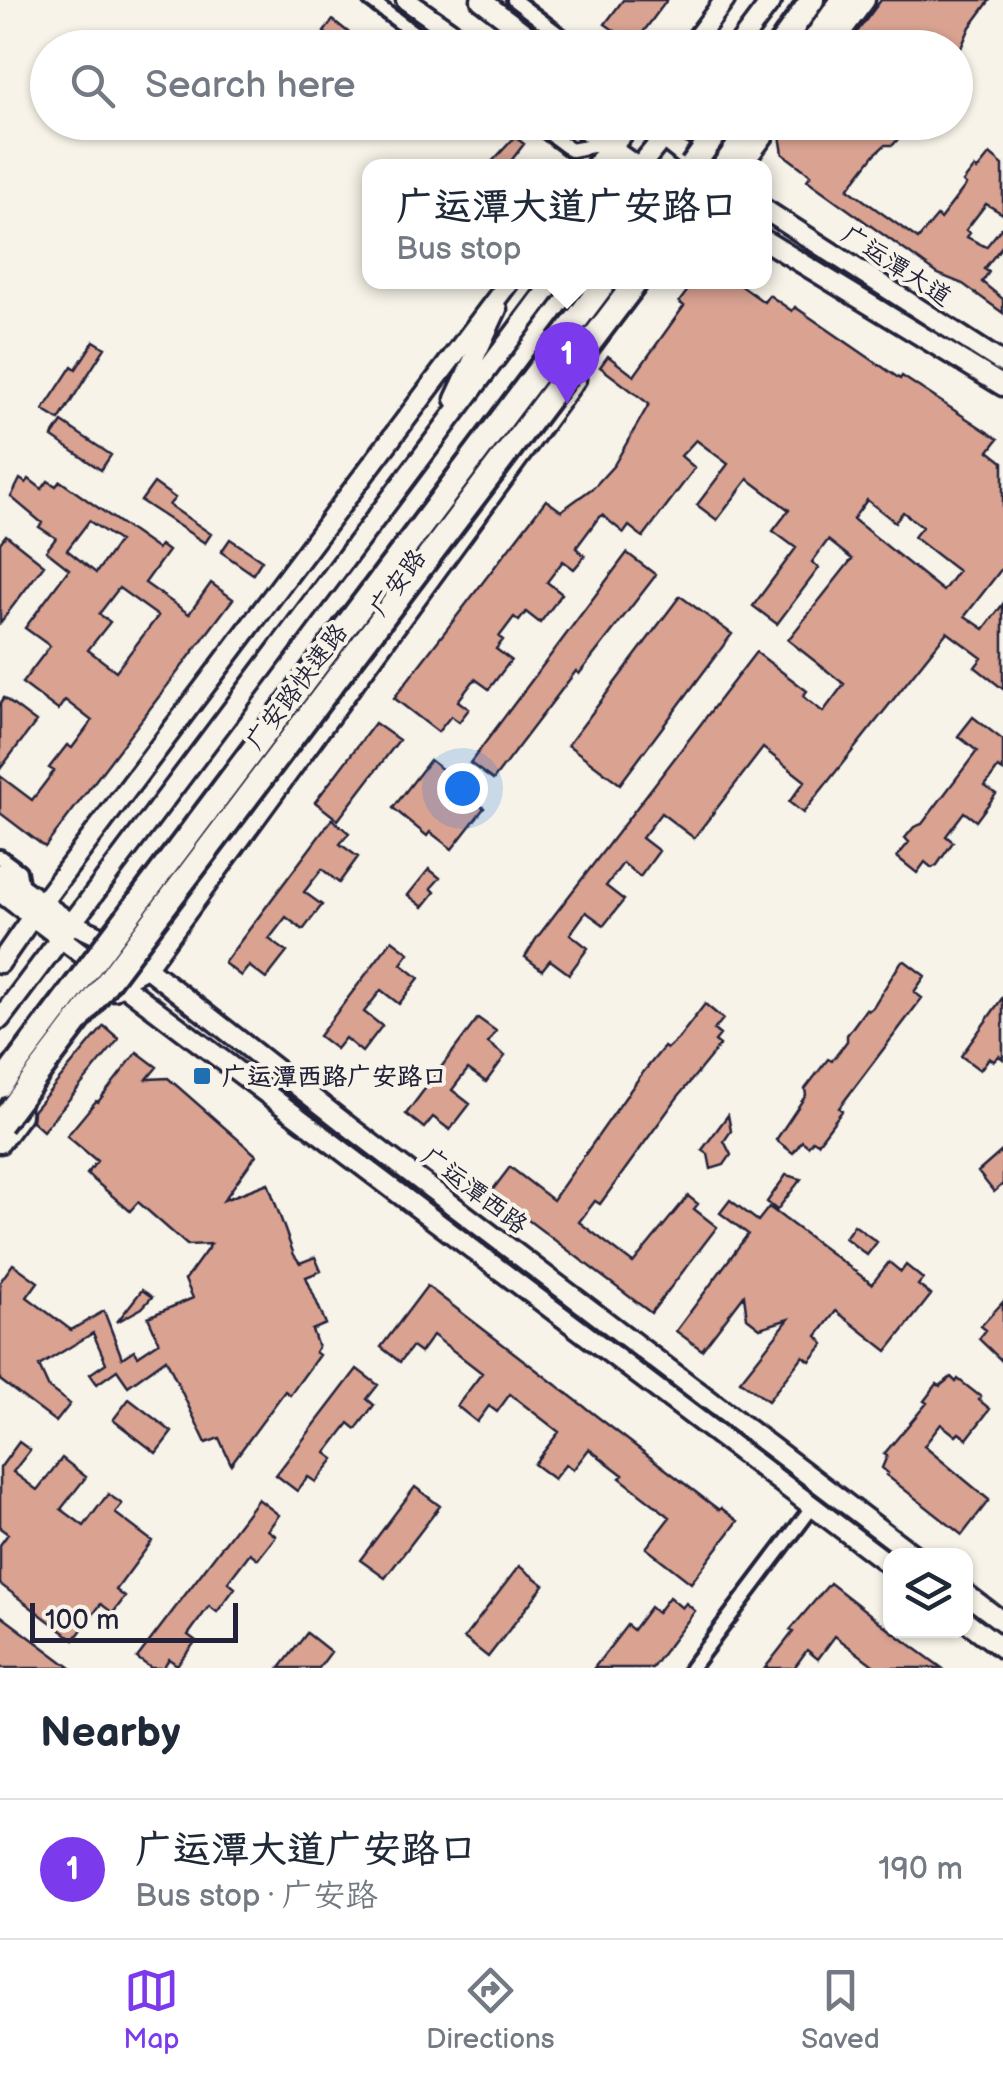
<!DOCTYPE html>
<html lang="en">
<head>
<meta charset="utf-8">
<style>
	body { margin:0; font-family:"Balsamiq Sans","LXGW WenKai TC",sans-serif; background:#f2f2f3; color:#1f2937 }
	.controls { position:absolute; right:30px; bottom:30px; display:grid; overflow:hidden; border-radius:20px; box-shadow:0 2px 8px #0004 }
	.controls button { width:90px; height:90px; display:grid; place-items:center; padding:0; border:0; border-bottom:2px solid #e0e1e3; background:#fff; color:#1f2937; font:50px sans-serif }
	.scale { position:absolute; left:30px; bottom:25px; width:208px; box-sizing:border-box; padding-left:10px; border:5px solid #22223b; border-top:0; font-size:28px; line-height:35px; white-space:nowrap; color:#22223b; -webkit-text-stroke:8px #f7f3e8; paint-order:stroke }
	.you { position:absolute; left:462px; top:788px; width:35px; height:35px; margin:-25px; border:8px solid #fff; border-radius:50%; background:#1a73e8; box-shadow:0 0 0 15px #1a73e833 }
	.badge { display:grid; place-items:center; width:65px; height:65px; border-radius:50%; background:#7c3aed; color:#fff; font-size:32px; font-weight:700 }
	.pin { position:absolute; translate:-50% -82px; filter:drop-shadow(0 2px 5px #0008) }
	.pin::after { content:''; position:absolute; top:52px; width:35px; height:30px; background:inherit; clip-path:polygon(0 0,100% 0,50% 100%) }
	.popup { position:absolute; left:362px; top:159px; width:410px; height:130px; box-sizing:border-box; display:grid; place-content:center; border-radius:20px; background:#fff; filter:drop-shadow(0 2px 8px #0005); font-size:32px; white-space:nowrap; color:#747a83 }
	.popup b { font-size:38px; color:#1f2937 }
	.popup::after { content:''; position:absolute; left:50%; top:100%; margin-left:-20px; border:20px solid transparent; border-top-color:#fff }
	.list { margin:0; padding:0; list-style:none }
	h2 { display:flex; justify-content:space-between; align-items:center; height:130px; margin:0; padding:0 40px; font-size:42px }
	h2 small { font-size:32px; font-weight:400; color:#747a83 }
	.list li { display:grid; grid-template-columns:65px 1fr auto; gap:30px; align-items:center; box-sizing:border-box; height:140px; padding:0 40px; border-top:2px solid #e0e1e3 }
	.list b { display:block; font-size:38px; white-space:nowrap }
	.list p { margin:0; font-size:32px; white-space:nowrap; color:#747a83 }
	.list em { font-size:32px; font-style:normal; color:#747a83 }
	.icon { flex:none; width:55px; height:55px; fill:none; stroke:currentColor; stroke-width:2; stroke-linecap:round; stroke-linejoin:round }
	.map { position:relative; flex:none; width:1003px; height:1668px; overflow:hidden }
	.search { position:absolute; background:#fff; box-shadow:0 2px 8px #0004; left:30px; right:30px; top:30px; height:110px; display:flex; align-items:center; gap:25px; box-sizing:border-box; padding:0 35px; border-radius:55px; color:#747a83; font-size:38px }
	.sheet { height:270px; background:#fff }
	nav { display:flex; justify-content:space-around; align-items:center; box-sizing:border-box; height:140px; border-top:2px solid #e0e1e3; background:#fff; font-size:28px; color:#747a83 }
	nav a { display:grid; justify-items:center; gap:5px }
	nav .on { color:#7c3aed }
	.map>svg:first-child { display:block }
	.building { fill:#d9a291; stroke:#22223b; stroke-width:2.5; fill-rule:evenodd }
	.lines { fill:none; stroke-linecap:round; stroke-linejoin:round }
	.street-casing { stroke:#22223b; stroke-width:20 }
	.secondary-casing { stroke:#22223b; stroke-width:25 }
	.highway-casing { stroke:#22223b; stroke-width:30 }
	.street { stroke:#f7f3e8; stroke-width:12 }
	.secondary { stroke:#f7f3e8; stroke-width:18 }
	.highway { stroke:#f7f3e8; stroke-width:22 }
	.highway-bridge-casing { stroke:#22223b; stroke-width:30; stroke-linecap:butt }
	.highway-bridge { stroke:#f7f3e8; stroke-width:22 }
	.poi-dot { fill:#1f6fb2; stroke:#f7f3e8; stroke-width:4 }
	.labels { text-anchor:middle; stroke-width:8; stroke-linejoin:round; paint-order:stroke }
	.street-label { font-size:25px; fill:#22223b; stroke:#f7f3e8 }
	.poi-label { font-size:25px; font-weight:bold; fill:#22223b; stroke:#f7f3e8; text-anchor:start }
</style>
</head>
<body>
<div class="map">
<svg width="1003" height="1668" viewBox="0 0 1003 1668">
	<rect width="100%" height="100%" fill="#f7f3e8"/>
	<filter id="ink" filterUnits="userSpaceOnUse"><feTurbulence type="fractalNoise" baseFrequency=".01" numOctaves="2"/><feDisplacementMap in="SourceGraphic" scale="20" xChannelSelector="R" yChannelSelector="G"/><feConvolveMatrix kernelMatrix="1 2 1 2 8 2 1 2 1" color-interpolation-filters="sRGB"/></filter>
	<g filter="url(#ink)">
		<path class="building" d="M623 0H667L638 39 629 32 625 38 605 24Z
			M881 0H990L970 27 961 48H845Z
			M333 20 368 48H344L324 32Z
			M788 122H902L908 127 893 145H885L875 154 848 189 918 239 937 216 940 219 966 185 963 182 974 168 977 170 990 154 1003 165V214L986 204 966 230 970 233 967 237 986 247 1003 226V245L984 269 989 272 982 282 1003 299V313L963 284 938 274 807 180 811 175 783 154 780 135Z
			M515 137 524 144 507 166H488Z
			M694 282H736L764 302 769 295 792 311 795 307 900 379 902 376 998 439 989 451 1003 462V567L965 616 984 629 1003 604V689L975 667 982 658 947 632 803 813 789 802 805 781 763 748 694 838 661 813 642 838 659 851 640 877 623 863 606 886 624 900 604 925 586 912 570 934 588 948 569 974 550 960 542 970 525 957 536 939 756 652 807 691 803 696 823 712 844 684 788 640 852 559 828 540 812 562 819 568 777 624 753 606 796 548 773 531 789 510 748 479 717 520 697 505 728 464 696 440 681 456 695 468 643 537 629 526 624 533 602 515 599 517 576 548 585 556 574 569 563 561 547 582 562 594 540 623 526 612 519 621 514 617 499 637 503 640 496 649 511 660 489 689 475 679 458 701 469 709 459 722 451 716 438 732 394 698 546 500 561 511 594 487 614 465 649 404 600 367 608 356 634 376 684 306 679 302ZM867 500 895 522 903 512 922 527 914 537 958 571 943 591 853 519Z
			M94 341 105 348 59 420 43 410 72 366 76 369Z
			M62 422 111 455 101 470 52 437Z
			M20 479 26 483 29 479 42 489 48 481 56 486 60 481 157 549 160 545 168 551 145 583 189 614 211 583 233 599 45 847 0 813V776L32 800 54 771 49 768 67 745 72 748 92 721 65 700 58 710 22 683 50 646 25 628 69 569 46 551 56 538 39 527 42 523 11 497ZM89 521 119 541 96 573 67 550ZM119 588 158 616 116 671 88 650 110 622 99 614Z
			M154 483 175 498 169 505 211 534 205 543 141 501Z
			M6 535 44 565 0 623V543Z
			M230 539 262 560 253 574 221 552Z
			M627 553 656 575 579 674 576 671 493 780 470 763Z
			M680 596 732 634 620 784 568 745Z
			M4 698 36 722 0 769V704Z
			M973 717 1003 740V771L998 768 985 786 996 794 976 821 964 812 946 836 953 842 937 865 932 868 925 862 917 873 897 857 909 842 905 838 914 827 922 824 977 751 958 736Z
			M375 723 399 740 338 820 315 802Z
			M430 760 465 787 462 791 484 808 452 849 430 832 427 836 393 808Z
			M332 819 349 833 340 844 358 857 339 883 322 869 304 892 322 905 303 930 286 917 269 939 287 952 266 979 249 966 241 976 224 963Z
			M429 869 440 878 431 888 435 892 423 907 408 895Z
			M392 940 409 953 401 964 419 978 399 1004 381 990 364 1012 382 1026 362 1052 345 1038 336 1049 319 1036Z
			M905 961 925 976 914 992 922 998 839 1108 842 1111 818 1143 813 1140 808 1146 802 1141 793 1153 776 1140 806 1095 805 1089 828 1059 832 1061 847 1041V1035L866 1009 868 1011 873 1007 901 962Z
			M1003 997V1059L999 1056 994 1061 989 1058 980 1070 961 1056Z
			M705 1004 723 1019 714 1030 720 1035 715 1041 720 1045 677 1098 600 1204 595 1201 579 1222 633 1263 688 1196 698 1204 694 1209 717 1227 651 1313 491 1192 510 1167 553 1200 641 1075 664 1047 667 1049 678 1039Z
			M478 1018 496 1031 488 1043 505 1056 486 1082 468 1069 452 1090 470 1104 450 1130 433 1117 424 1128 406 1114Z
			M104 1026 119 1039 43 1131 32 1121 33 1111Z
			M137 1052 157 1067 147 1079 168 1078 256 1155 224 1200 268 1183 294 1255 300 1263 315 1257 321 1271 306 1277 326 1324 312 1330 318 1347 315 1352 319 1355 290 1395 285 1391 231 1464 219 1438 206 1443 166 1359 128 1386 117 1370 97 1384 90 1374 106 1363 93 1333 39 1366 49 1388 70 1404 56 1422 0 1380V1282L13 1264 38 1282 27 1297 71 1330 104 1311 122 1358 134 1350 138 1356 159 1342 148 1317 193 1298 185 1280 211 1244 187 1245 138 1202 130 1211 87 1174 97 1161 67 1136 96 1101 98 1102Z
			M728 1115 731 1131 724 1141 731 1155 724 1165 711 1169 708 1154 702 1150Z
			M1003 1150V1184L994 1192 978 1172Z
			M786 1175 801 1179 777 1210 767 1202Z
			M730 1200 758 1221 769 1207 872 1284 889 1262 901 1272 906 1265 923 1279 918 1285 931 1295 887 1351 836 1311 817 1336 824 1344 810 1361 803 1356 768 1401 740 1381 789 1319 760 1328 747 1318 744 1295 702 1350 676 1331 748 1234 720 1213Z
			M854 1225 877 1242 867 1255 845 1238Z
			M427 1286 719 1510 721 1508 738 1521 691 1583 646 1548 670 1517 620 1478 623 1475 589 1449 573 1470 566 1464 554 1479 534 1464 559 1432 510 1394 497 1412 489 1406 477 1422 457 1406 482 1373 433 1335 420 1353 412 1347 400 1362 381 1347Z
			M142 1290 152 1297 142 1308 117 1322Z
			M1003 1302V1362L979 1339 986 1330 981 1326Z
			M357 1369 378 1385 367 1399 374 1405 356 1429 349 1423 326 1453 334 1459 316 1482 308 1477 297 1491 276 1475Z
			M951 1377 956 1382 958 1379 981 1397 979 1400 990 1409 967 1439 959 1433 956 1436 941 1424 924 1446 989 1500 962 1535 886 1475 888 1473 882 1468 887 1456 884 1454 927 1403 924 1401 937 1384 940 1386Z
			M129 1399 172 1432 156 1453 113 1420Z
			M19 1442 30 1450 13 1472 37 1490 62 1458 86 1477 61 1509 84 1526 108 1494 122 1504 115 1513 152 1541 116 1590 125 1597 113 1613 101 1604 74 1640 0 1584V1545L8 1534 0 1528V1468Z
			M415 1487 440 1506 385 1578 360 1560Z
			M258 1499 279 1515 268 1530 276 1536 258 1559 250 1553 228 1582 235 1588 217 1612 209 1606 188 1635 196 1641 177 1665 169 1659 163 1668H151L137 1658Z
			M519 1566 544 1585 488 1657 464 1638Z
			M830 1583 890 1630 942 1668H877L835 1636 818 1659 807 1650 794 1668H765L793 1632 790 1630Z
			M669 1597 682 1608 686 1603 695 1611 652 1668H594L627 1625 633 1630 650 1607 657 1613Z
			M0 1615 71 1668H0Z
			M307 1633 331 1652 319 1668H280Z"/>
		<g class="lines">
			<g class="street-casing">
				<path id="street" d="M370 0 434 48
					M514 0 577 48
					M534 122 571 150 603 144
					M0 857 19 871 22 889
					M691 1668 813 1506"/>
			</g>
			<g class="secondary-casing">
				<path id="secondary" d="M406 0 474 48
					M481 0 544 48
					M689 48 725 0
					M736 48 772 0
					M829 48 865 0
					M574 122 636 166
					M643 122 698 166
					M595 166 633 122
					M640 166 676 122
					M741 166 774 122
					M764 209 1003 363
					M764 240 1003 386
					M455 399 497 309
					M0 873 71 923 115 943 351 1128 915 1556
					M0 892 890 1565
					M0 963 41 904 509 282
					M114 990 120 982 146 968 576 379
					M0 1019 553 282
					M0 1143 21 1115
					M966 1594 1003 1622
					M966 1621 1003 1649"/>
			</g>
			<g class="highway-casing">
				<path id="highway" d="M778 48 812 0
					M809 48 843 0
					M723 166 755 122"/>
			</g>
			<use href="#street" class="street"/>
			<use href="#secondary" class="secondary"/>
			<use href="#highway" class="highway"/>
			<g class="highway-bridge-casing">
				<path id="highway-bridge" d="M692 166 724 122
					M0 1086 605 282
					M0 1124 636 282"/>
			</g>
			<use href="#highway-bridge" class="highway-bridge"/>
		</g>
	</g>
	<rect class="poi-dot" x="192" y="1066" width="20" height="20" rx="5"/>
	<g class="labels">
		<g class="street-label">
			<text transform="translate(897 265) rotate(33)" y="9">广运潭大道</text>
			<text transform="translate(397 582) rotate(-54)" y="9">广安路</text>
			<text transform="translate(296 686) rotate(-53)" y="9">广安路快速路</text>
			<text transform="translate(475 1190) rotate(37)" y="9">广运潭西路</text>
		</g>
		<g class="poi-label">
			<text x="222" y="1085">广运潭西路广安路口</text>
		</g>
	</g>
</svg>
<div class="controls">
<button><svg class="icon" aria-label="layers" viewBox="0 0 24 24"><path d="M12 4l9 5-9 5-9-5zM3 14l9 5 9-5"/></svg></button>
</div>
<div class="scale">100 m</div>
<div class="you"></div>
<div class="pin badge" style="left:567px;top:404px">1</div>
<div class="popup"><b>广运潭大道广安路口</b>Bus stop</div>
<div class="search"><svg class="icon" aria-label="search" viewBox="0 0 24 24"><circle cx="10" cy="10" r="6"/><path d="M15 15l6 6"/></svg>Search here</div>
</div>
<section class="sheet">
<h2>Nearby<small></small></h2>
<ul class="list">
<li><span class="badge">1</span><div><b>广运潭大道广安路口</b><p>Bus stop · 广安路</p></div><em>190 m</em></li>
</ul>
</section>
<nav>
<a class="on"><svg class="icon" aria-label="map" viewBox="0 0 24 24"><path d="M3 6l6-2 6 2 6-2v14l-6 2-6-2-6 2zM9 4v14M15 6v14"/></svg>Map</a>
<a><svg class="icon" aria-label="directions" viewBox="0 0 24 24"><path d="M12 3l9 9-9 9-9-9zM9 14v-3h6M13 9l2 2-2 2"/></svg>Directions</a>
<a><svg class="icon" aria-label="saved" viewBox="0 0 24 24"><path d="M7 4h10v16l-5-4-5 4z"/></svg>Saved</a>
</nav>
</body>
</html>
